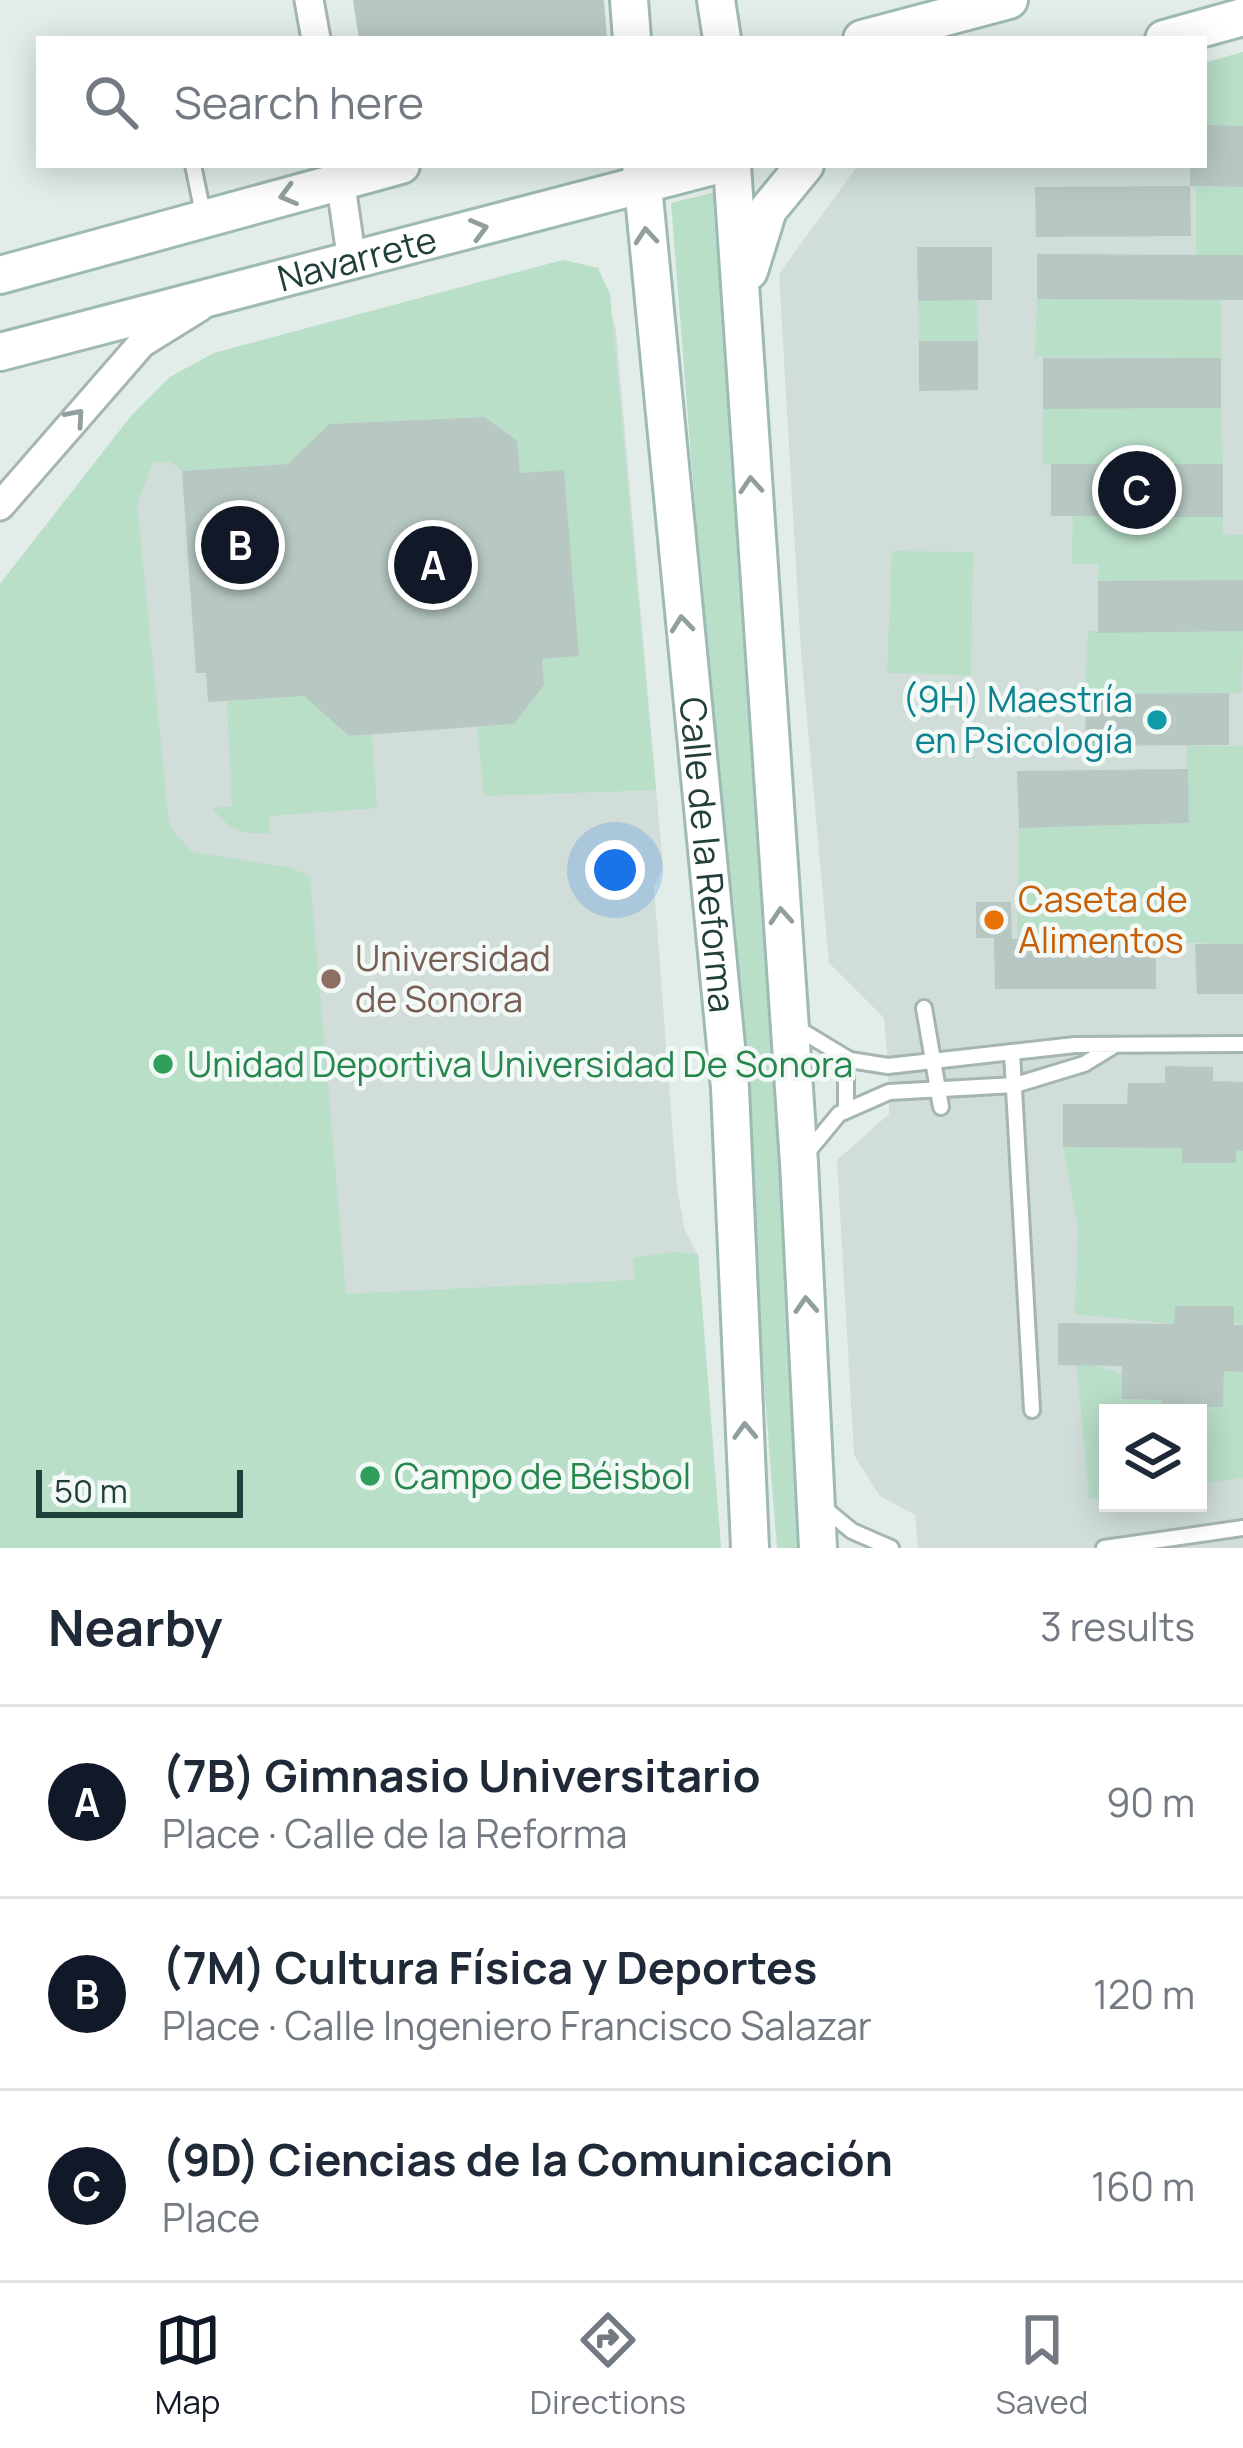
<!DOCTYPE html>
<html lang="en">
<head>
<meta charset="utf-8">
<style>
	body { margin:0; font-family:Manrope,sans-serif; background:#f6f6f7; color:#1f2937 }
	.controls { position:absolute; right:36px; bottom:36px; display:grid; overflow:hidden; border-radius:0px; box-shadow:0 6px 30px #0003 }
	.controls button { width:108px; height:108px; display:grid; place-items:center; padding:0; border:0; border-bottom:3px solid #e0e1e3; background:#fff; color:#1f2937; font:60px sans-serif }
	.scale { position:absolute; left:36px; bottom:30px; width:207px; box-sizing:border-box; padding-left:12px; border:6px solid #213f3b; border-top:0; font-size:33px; line-height:42px; white-space:nowrap; color:#213f3b; -webkit-text-stroke:9px #f3f9f7; paint-order:stroke }
	.you { position:absolute; left:615px; top:870px; width:42px; height:42px; margin:-30px; border:9px solid #fff; border-radius:50%; background:#1a73e8; box-shadow:0 0 0 18px #1a73e833 }
	.badge { display:grid; place-items:center; width:78px; height:78px; border-radius:50%; background:#111827; color:#fff; font-size:39px; font-weight:700 }
	.pin { position:absolute; translate:-50% -50%; border:6px solid #fff; box-shadow:0 3px 12px #0006 }
	.list { margin:0; padding:0; list-style:none }
	h2 { display:flex; justify-content:space-between; align-items:center; height:156px; margin:0; padding:0 48px; font-size:51px }
	h2 small { font-size:39px; font-weight:400; color:#747a83 }
	.list li { display:grid; grid-template-columns:78px 1fr auto; gap:36px; align-items:center; box-sizing:border-box; height:192px; padding:0 48px; border-top:3px solid #e0e1e3 }
	.list b { display:block; font-size:45px; white-space:nowrap }
	.list p { margin:0; font-size:39px; white-space:nowrap; color:#747a83 }
	.list em { font-size:39px; font-style:normal; color:#747a83 }
	.icon { flex:none; width:66px; height:66px; fill:none; stroke:currentColor; stroke-width:2; stroke-linecap:round; stroke-linejoin:round }
	.map { position:relative; flex:none; width:1243px; height:1548px; overflow:hidden }
	.search { position:absolute; background:#fff; box-shadow:0 6px 30px #0003; left:36px; right:36px; top:36px; height:132px; display:flex; align-items:center; gap:30px; box-sizing:border-box; padding:0 42px; border-radius:0px; color:#747a83; font-size:45px }
	.sheet { height:732px; background:#fff }
	nav { display:flex; justify-content:space-around; align-items:center; box-sizing:border-box; height:168px; border-top:3px solid #e0e1e3; background:#fff; font-size:33px; color:#747a83 }
	nav a { display:grid; justify-items:center; gap:6px }
	nav .on { color:#111827 }
	.map>svg:first-child { display:block }
	.built { fill:#d0ddd9; fill-rule:evenodd }
	.green { fill:#b9dfc9 }
	.building { fill:#b7c8c3 }
	.lines { fill:none; stroke-linecap:round; stroke-linejoin:round }
	.service-casing { stroke:#a4b5b2; stroke-width:20 }
	.minor-casing { stroke:#a4b5b2; stroke-width:33 }
	.secondary-casing { stroke:#9fb9b4; stroke-width:42 }
	.service { stroke:#fff; stroke-width:14 }
	.minor { stroke:#fff; stroke-width:27 }
	.secondary { stroke:#fff; stroke-width:36 }
	.oneway { stroke:#909f9d }
	.culture-dot { fill:#0f9aa8; stroke:#f3f9f7; stroke-width:4.5 }
	.food-dot { fill:#e8710a; stroke:#f3f9f7; stroke-width:4.5 }
	.education-dot { fill:#8d6e63; stroke:#f3f9f7; stroke-width:4.5 }
	.leisure-dot { fill:#2e9e5b; stroke:#f3f9f7; stroke-width:4.5 }
	.labels { text-anchor:middle; stroke-width:9; stroke-linejoin:round; paint-order:stroke }
	.street-label { font-size:36px; fill:#213f3b; stroke:#f3f9f7 }
	.culture-label { font-size:36px; fill:#0d838f; stroke:#f3f9f7; text-anchor:end }
	.food-label { font-size:36px; fill:#c56008; stroke:#f3f9f7; text-anchor:start }
	.education-label { font-size:36px; fill:#785e54; stroke:#f3f9f7; text-anchor:start }
	.leisure-label { font-size:36px; fill:#27864d; stroke:#f3f9f7; text-anchor:start }
</style>
</head>
<body>
<div class="map">
<svg width="1243" height="1548" viewBox="0 0 1243 1548">
	<rect width="100%" height="100%" fill="#e2edea"/>
	<path class="built" d="M1243 52V1548H918L915 1515 880 1496 854 1455 837 1160 889 1114 888 1066 884 1018 829 963 801 652 779 274 858 165H1204V63ZM1108 1413H1198V1503H1108Z
		M563 260 598 268 616 331 663 867 654 887 677 1188 685 1230 698 1255 721 1548H0V584L131 416 170 377 214 353Z"/>
	<path class="green" d="M1243 52V126L1204 125V63Z
		M1196 187H1243V256L1196 255Z
		M728 189 803 1548H777L671 203Z
		M563 260 598 268 610 294 656 790 484 796 477 727 514 724 544 685 542 659 579 656 564 471 520 473 517 441 486 417 329 424 288 464 182 471 170 462H153L137 504 169 825 192 852 292 868 310 877 346 1294 634 1280 633 1258 673 1252 698 1254 721 1548H0V584L131 416 170 377 214 353Z
		M1037 299 1221 300V358L1035 357Z
		M977 300 978 341H919L918 301Z
		M1221 408 1223 464 1043 465V409Z
		M1073 516H1131L1132 531H1156V517H1223V534L1243 535V580L1098 581V564H1072Z
		M892 551 973 552 971 675 887 673Z
		M1088 631H1243L1242 693 1085 694Z
		M304 696 349 736 372 735 377 808 270 816V833C244 835 228 830 213 808L232 806 227 701Z
		M1187 746H1243V944L1017 939 1019 828 1188 823Z
		M1063 1147 1182 1148 1183 1163H1235L1236 1150 1243 1151V1325L1175 1306 1174 1324 1075 1314 1078 1227Z
		M1076 1359 1122 1374V1399L1161 1400 1162 1407H1223L1224 1371 1243 1372V1478L1198 1484V1413H1108V1497L1089 1499Z"/>
	<path class="building" d="M353 0H604L607 39H359Z
		M1204 125 1243 126V187L1190 186 1191 236 1036 237 1035 187 1190 186V165H1204Z
		M917 247H992V300L918 301Z
		M1037 254 1243 255V300L1037 299Z
		M919 341H978V390L919 391Z
		M1043 358H1221V408L1043 409Z
		M485 417 517 441 520 473 564 470 579 656 542 659 544 685 514 724 349 736 304 696 208 702 206 673H196L182 471 288 464 329 424Z
		M1051 464H1223V517H1156V531H1131V516H1051Z
		M1243 580V631L1098 633V581Z
		M1229 693V745L1086 746 1085 694Z
		M1188 769 1189 823 1019 828 1017 771Z
		M976 902H1011L1012 939 1156 937V989H995L994 938H976Z
		M1195 944H1243V994H1197Z
		M1165 1066 1213 1067V1081L1243 1082V1151L1236 1150V1163H1182V1148L1063 1147V1104H1127L1128 1083H1165Z
		M1175 1306H1234V1325H1243V1372L1224 1371 1223 1407H1161V1400L1122 1399V1366L1058 1365V1323L1174 1324Z"/>
	<g class="lines">
		<g class="service-casing">
			<path id="service" d="M193 165 204 218
				M924 1008 941 1107
				M797 1028 850 1060 888 1066 1075 1045 1243 1044
				M1012 1053 1032 1410
				M846 1058V1110
				M806 1154 839 1114 889 1092 1015 1085 1084 1064 1112 1047
				M824 1508 852 1531 891 1548
				M1104 1548 1243 1528"/>
		</g>
		<g class="minor-casing">
			<path id="minor" d="M309 0 316 39
				M338 165 352 262
				M0 506 142 343 200 307"/>
		</g>
		<g class="secondary-casing">
			<g id="secondary">
				<path d="M629 0 632 39"/>
				<path d="M716 0 722 39"/>
				<path d="M862 39 1009 0"/>
				<path d="M1164 39 1243 17"/>
				<path id="s1" d="M641 165 730 1088 750 1548"/>
				<path d="M732 165 799 1163 818 1548"/>
				<path d="M749 271 768 210 805 165"/>
				<path d="M0 275 401 165"/>
				<path id="s2" d="M0 352 717 165"/>
			</g>
		</g>
		<use href="#service" class="service"/>
		<use href="#minor" class="minor"/>
		<use href="#secondary" class="secondary"/>
	</g>
	<defs><path id="oneway-chevron" d="M-2-3.5L2.5 0L-2 3.5" fill="none" stroke-width="1.6" stroke-linecap="round" stroke-linejoin="round" transform="scale(3)"/></defs>
	<g class="oneway">
		<use href="#oneway-chevron" transform="translate(288 195) rotate(165)"/>
		<use href="#oneway-chevron" transform="translate(479 229) rotate(-15)"/>
		<use href="#oneway-chevron" transform="translate(646 236) rotate(-95)"/>
		<use href="#oneway-chevron" transform="translate(76 417) rotate(-49)"/>
		<use href="#oneway-chevron" transform="translate(751 485) rotate(-94)"/>
		<use href="#oneway-chevron" transform="translate(682 624) rotate(-96)"/>
		<use href="#oneway-chevron" transform="translate(781 916) rotate(-94)"/>
		<use href="#oneway-chevron" transform="translate(806 1305) rotate(-93)"/>
		<use href="#oneway-chevron" transform="translate(745 1431) rotate(-92)"/>
	</g>
	<circle class="culture-dot" cx="1157" cy="720" r="12"/>
	<circle class="food-dot" cx="994" cy="920" r="12"/>
	<circle class="education-dot" cx="331" cy="979" r="12"/>
	<g class="leisure-dot">
		<circle cx="163" cy="1064" r="12"/>
		<circle cx="370" cy="1476" r="12"/>
	</g>
	<g class="labels">
		<g class="street-label">
			<text dy="13" stroke="none"><textPath href="#s2" startOffset="369">Navarrete</textPath></text>
			<text dy="13" stroke="none"><textPath href="#s1" startOffset="693">Calle de la Reforma</textPath></text>
		</g>
		<g class="culture-label">
			<text x="1133" y="712">(9H) Maestría<tspan x="1133" dy="41">en Psicología</tspan></text>
		</g>
		<g class="food-label">
			<text x="1018" y="912">Caseta de<tspan x="1018" dy="41">Alimentos</tspan></text>
		</g>
		<g class="education-label">
			<text x="355" y="971">Universidad<tspan x="355" dy="41">de Sonora</tspan></text>
		</g>
		<g class="leisure-label">
			<text x="187" y="1077">Unidad Deportiva Universidad De Sonora</text>
			<text x="394" y="1489">Campo de Béisbol</text>
		</g>
	</g>
</svg>
<div class="controls">
<button><svg class="icon" aria-label="layers" viewBox="0 0 24 24"><path d="M12 4l9 5-9 5-9-5zM3 14l9 5 9-5"/></svg></button>
</div>
<div class="scale">50 m</div>
<div class="you"></div>
<div class="pin badge" style="left:433px;top:565px">A</div>
<div class="pin badge" style="left:240px;top:545px">B</div>
<div class="pin badge" style="left:1137px;top:490px">C</div>
<div class="search"><svg class="icon" aria-label="search" viewBox="0 0 24 24"><circle cx="10" cy="10" r="6"/><path d="M15 15l6 6"/></svg>Search here</div>
</div>
<section class="sheet">
<h2>Nearby<small>3 results</small></h2>
<ul class="list">
<li><span class="badge">A</span><div><b>(7B) Gimnasio Universitario</b><p>Place · Calle de la Reforma</p></div><em>90 m</em></li>
<li><span class="badge">B</span><div><b>(7M) Cultura Física y Deportes</b><p>Place · Calle Ingeniero Francisco Salazar</p></div><em>120 m</em></li>
<li><span class="badge">C</span><div><b>(9D) Ciencias de la Comunicación</b><p>Place</p></div><em>160 m</em></li>
</ul>
</section>
<nav>
<a class="on"><svg class="icon" aria-label="map" viewBox="0 0 24 24"><path d="M3 6l6-2 6 2 6-2v14l-6 2-6-2-6 2zM9 4v14M15 6v14"/></svg>Map</a>
<a><svg class="icon" aria-label="directions" viewBox="0 0 24 24"><path d="M12 3l9 9-9 9-9-9zM9 14v-3h6M13 9l2 2-2 2"/></svg>Directions</a>
<a><svg class="icon" aria-label="saved" viewBox="0 0 24 24"><path d="M7 4h10v16l-5-4-5 4z"/></svg>Saved</a>
</nav>
</body>
</html>
